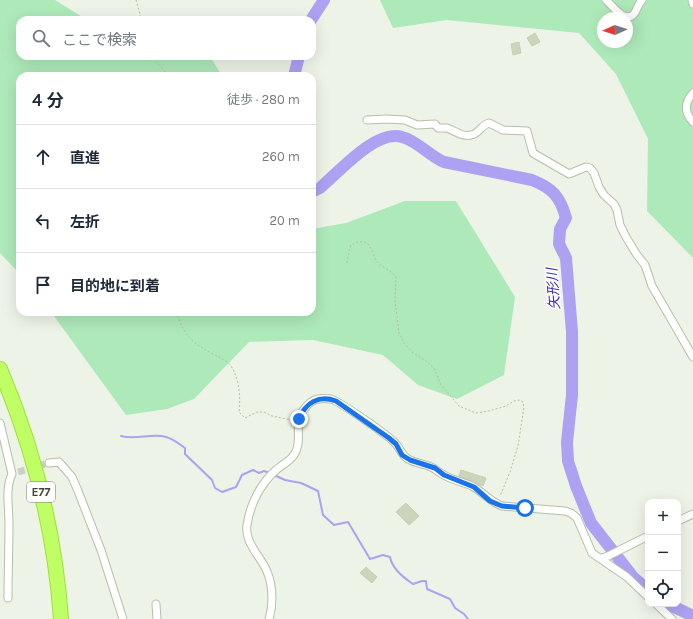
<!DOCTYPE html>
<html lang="ja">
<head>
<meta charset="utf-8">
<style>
	body { margin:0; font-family:Karla,"Noto Sans JP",sans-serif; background:#f6f6f7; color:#1f2937 }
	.controls { position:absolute; right:12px; bottom:12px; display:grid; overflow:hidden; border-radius:8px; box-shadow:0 4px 16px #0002 }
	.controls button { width:36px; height:36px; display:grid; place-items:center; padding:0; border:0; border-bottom:1px solid #e0e1e3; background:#fff; color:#1f2937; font:20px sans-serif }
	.compass { position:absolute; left:597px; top:12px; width:36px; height:36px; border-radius:50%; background:#fff; box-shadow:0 4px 16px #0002; rotate:267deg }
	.stop { position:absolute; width:12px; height:12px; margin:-9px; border:3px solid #1a73e8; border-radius:50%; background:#fff }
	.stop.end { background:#1a73e8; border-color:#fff; box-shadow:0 1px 4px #0008 }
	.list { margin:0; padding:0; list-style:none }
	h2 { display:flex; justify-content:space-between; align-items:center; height:52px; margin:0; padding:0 16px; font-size:17px }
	h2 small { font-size:13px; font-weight:400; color:#747a83 }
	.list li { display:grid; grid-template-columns:26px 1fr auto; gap:12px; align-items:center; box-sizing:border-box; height:64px; padding:0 16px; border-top:1px solid #e0e1e3 }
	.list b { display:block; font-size:15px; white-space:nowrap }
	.list em { font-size:13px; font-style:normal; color:#747a83 }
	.icon { flex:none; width:22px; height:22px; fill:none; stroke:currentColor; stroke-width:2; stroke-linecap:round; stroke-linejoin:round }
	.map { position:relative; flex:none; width:693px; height:619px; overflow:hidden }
	.search { position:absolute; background:#fff; box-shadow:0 4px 16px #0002; left:16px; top:16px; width:300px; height:44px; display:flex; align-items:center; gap:10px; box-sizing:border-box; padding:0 14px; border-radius:12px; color:#747a83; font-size:15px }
	.panel { position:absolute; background:#fff; box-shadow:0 4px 16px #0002; left:16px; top:72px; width:300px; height:244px; border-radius:12px }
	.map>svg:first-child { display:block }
	.green { fill:#aee9b9; fill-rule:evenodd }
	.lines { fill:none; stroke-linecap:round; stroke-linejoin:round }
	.stream { stroke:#ada1f2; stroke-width:2 }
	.river { stroke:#ada1f2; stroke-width:12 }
	.building { fill:#ccd5bb; stroke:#c4d0ae }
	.minor-tunnel { stroke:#cad0c3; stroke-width:7; stroke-dasharray:7 3.5; stroke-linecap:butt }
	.minor-casing { stroke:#b6bfa8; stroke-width:9 }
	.motorway-casing { stroke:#9fe132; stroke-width:16 }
	.path { stroke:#b1c199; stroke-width:1; stroke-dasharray:2 2; stroke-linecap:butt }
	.minor { stroke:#fff; stroke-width:7 }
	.motorway { stroke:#bfff65; stroke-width:14 }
	.route { stroke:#1a73e8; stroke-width:5 }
	.labels { text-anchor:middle; stroke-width:3; stroke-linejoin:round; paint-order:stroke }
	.shield { fill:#fff; stroke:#797e72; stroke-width:1 }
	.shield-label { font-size:12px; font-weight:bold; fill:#404635 }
	.water-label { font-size:14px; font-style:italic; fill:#432cb5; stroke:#fff }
</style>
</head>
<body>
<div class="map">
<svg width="693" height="619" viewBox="0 0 693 619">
	<rect width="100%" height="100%" fill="#edf3e6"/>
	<path class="green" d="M0 0H55L87 20H20V56H210L222 76H20V274L0 253Z
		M380 0H693V258L647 211 648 139 616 74 579 33 447 20 393 28ZM603 18H627V42H603Z
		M405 201H456L515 297 504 375 457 399 418 385 383 355 313 340 249 342 194 399 167 409 126 415 51 312H312V229L346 223Z"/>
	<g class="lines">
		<path class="stream" d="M121 436C135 440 148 434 162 436 171 437 178 443 185 448V454L212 480 215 488 222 492 236 487 242 475 253 470 259 473 264 471 270 473
			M274 475 285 480 301 483 318 491 323 515 334 525 348 522 370 559 383 555 390 557C392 569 404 578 413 584L422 581H426L427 589 450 599 455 608 464 614 468 619"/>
		<path class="river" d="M311 20 324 0
			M294 76 299 56
			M312 192 320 188C339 172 376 129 402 137 418 141 429 156 444 162L532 180C552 188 560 196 566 218L560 229 559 244 566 258 572 332V395L567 442 568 461 576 486 591 523 633 577 648 590
			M668 604 693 616"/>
	</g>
	<path class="building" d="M535 33 540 42 532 46 527 38Z
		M519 42 521 53 513 55 511 44Z
		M461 470 486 478 483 486 459 476Z
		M406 503 419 516 409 525 396 512Z
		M366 567 377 577 372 583 360 573Z"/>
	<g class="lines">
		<path class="minor-tunnel" d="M18 472 49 463"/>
		<g class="minor-casing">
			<path id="minor" d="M606 0C613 6 625 24 634 14 637 10 638 4 642 0
				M692 0 693 4
				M693 93C684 103 684 112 693 122
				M367 120 386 119 405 120 417 125 435 124 438 128C441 128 444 128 447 128 456 131 461 137 471 135 479 134 481 125 489 123L503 130 527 131 533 153 569 174 586 167 590 168 594 173 599 187 604 195 614 204 617 210 620 225 626 237 637 255 645 265 652 286 693 357
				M0 423 12 474C5 489 9 507 9 523 9 548 8 573 8 598
				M49 463 59 462 72 477 78 491 101 550 123 619
				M678 521 693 514
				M601 558 606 557 648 536
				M156 604 157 619
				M656 604 672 619
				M269 619C273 606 273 587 268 574 263 558 244 544 247 525 250 505 260 484 276 470 282 465 290 461 294 455 305 439 289 419 311 402 316 398 324 398 331 399 339 401 389 436 395 443 401 449 401 455 408 459 415 463 424 464 431 467 436 469 439 473 444 475 452 480 463 482 472 486 483 492 489 501 502 506L565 511 571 513 577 518 592 553 627 577 648 597"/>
		</g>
		<g class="motorway-casing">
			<path id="motorway" d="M0 369C34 449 55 533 61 619"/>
		</g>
		<path class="path" d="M136 0 139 10 141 20
			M150 56 156 61 169 76
			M347 263 349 252 351 245C372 234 370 253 378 263 383 268 391 270 396 277L395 302 397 316 399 333 404 343 412 352 426 361 434 368 441 385 459 406 476 413 489 411 506 406 514 401 519 400 523 402 524 407 518 446 510 472 500 496
			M176 312C180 322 184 333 193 341 203 350 217 355 227 362 239 371 241 399 239 412L245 418 257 412H264L272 416 292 420"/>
		<use href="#minor" class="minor"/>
		<use href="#motorway" class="motorway"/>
	</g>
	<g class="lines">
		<path class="route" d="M299 419C306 402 319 395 336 401L389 438 396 444 402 455 410 460 435 468 444 475 474 487 490 501 497 504 502 506 525 508"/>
	</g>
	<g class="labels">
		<rect class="shield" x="27" y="482" width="28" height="20" rx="3"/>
		<g class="shield-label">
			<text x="41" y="496">E77</text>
		</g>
		<g class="water-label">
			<text transform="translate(553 289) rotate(-94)" y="5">矢形川</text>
		</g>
	</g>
</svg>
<div class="controls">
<button>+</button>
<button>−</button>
<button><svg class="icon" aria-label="locate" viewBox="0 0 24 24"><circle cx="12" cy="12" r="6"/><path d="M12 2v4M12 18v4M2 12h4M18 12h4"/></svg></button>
</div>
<svg class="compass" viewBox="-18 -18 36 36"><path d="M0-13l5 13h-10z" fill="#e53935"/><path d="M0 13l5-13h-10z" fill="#747a83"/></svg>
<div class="stop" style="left:525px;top:508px"></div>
<div class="stop end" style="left:299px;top:419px"></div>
<div class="search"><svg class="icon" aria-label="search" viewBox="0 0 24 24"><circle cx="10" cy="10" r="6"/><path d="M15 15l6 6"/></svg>ここで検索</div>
<section class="panel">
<h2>4 分<small>徒歩 · 280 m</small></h2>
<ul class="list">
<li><svg class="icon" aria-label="ahead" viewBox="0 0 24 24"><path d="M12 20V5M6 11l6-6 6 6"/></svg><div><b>直進</b></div><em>260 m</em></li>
<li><svg class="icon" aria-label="left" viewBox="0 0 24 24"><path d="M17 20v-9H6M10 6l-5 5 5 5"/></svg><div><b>左折</b></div><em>20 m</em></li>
<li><svg class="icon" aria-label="arrive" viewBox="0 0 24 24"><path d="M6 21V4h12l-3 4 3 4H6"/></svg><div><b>目的地に到着</b></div></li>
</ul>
</section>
</div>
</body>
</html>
